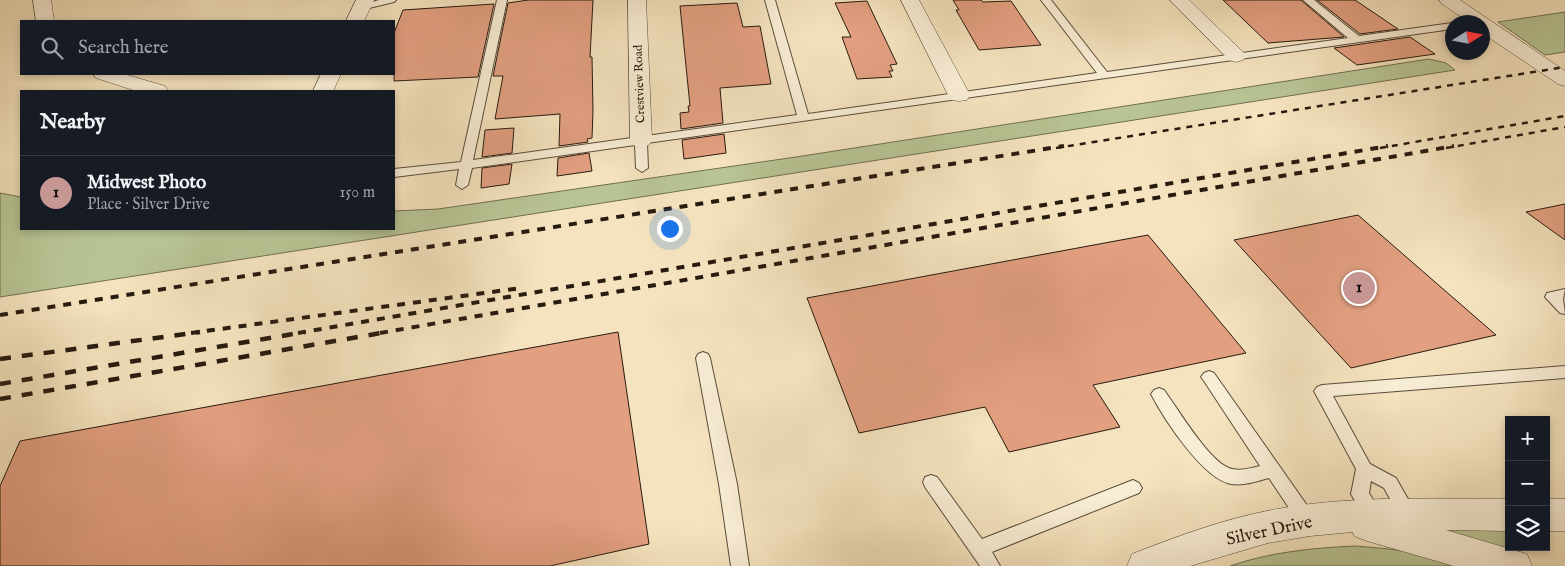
<!DOCTYPE html>
<html lang="en">
<head>
<meta charset="utf-8">
<style>
	body { margin:0; font-family:"IM FELL English",serif; background:#20242c; color:#f1f3f6 }
	.controls { position:absolute; right:15px; bottom:15px; display:grid; overflow:hidden; border-radius:0px; box-shadow:0 2px 8px #0003 }
	.controls button { width:45px; height:45px; display:grid; place-items:center; padding:0; border:0; border-bottom:1px solid #363941; background:#171b24; color:#f1f3f6; font:25px sans-serif }
	.compass { position:absolute; left:1445px; top:15px; width:45px; height:45px; border-radius:50%; background:#171b24; box-shadow:0 2px 8px #0003; rotate:79deg }
	.you { position:absolute; left:669px; top:228px; width:18px; height:18px; margin:-12px; border:4px solid #fff; border-radius:50%; background:#1a73e8; box-shadow:0 0 0 8px #1a73e833 }
	.badge { display:grid; place-items:center; width:32px; height:32px; border-radius:50%; background:#c59692; color:#111; font-size:16px; font-weight:700 }
	.pin { position:absolute; translate:-50% -50%; border:2px solid #fff; box-shadow:0 1px 5px #0006 }
	.list { margin:0; padding:0; list-style:none }
	h2 { display:flex; justify-content:space-between; align-items:center; height:65px; margin:0; padding:0 20px; font-size:21px }
	h2 small { font-size:16px; font-weight:400; color:#9ea1a6 }
	.list li { display:grid; grid-template-columns:32px 1fr auto; gap:15px; align-items:center; box-sizing:border-box; height:75px; padding:0 20px; border-top:1px solid #363941 }
	.list b { display:block; font-size:19px; white-space:nowrap }
	.list p { margin:0; font-size:16px; white-space:nowrap; color:#9ea1a6 }
	.list em { font-size:16px; font-style:normal; color:#9ea1a6 }
	.icon { flex:none; width:28px; height:28px; fill:none; stroke:currentColor; stroke-width:2; stroke-linecap:round; stroke-linejoin:round }
	.map { position:relative; flex:none; width:1565px; height:566px; overflow:hidden }
	.search { position:absolute; background:#171b24; box-shadow:0 2px 8px #0003; left:20px; top:20px; width:375px; height:55px; display:flex; align-items:center; gap:12px; box-sizing:border-box; padding:0 18px; border-radius:0px; color:#9ea1a6; font-size:19px }
	.panel { position:absolute; background:#171b24; box-shadow:0 2px 8px #0003; left:20px; top:90px; width:375px; height:140px; border-radius:0px }
	.map>svg:first-child { display:block }
	.green { fill:#b8c494; stroke:#706f52 }
	.building { fill:#e3a081; stroke:#271a0f }
	.lines { fill:none; stroke-linecap:round; stroke-linejoin:round }
	.service-casing { stroke:#5a4c3b; stroke-width:2 }
	.minor-casing { stroke:#5a4c3b; stroke-width:1 }
	.tertiary-casing { stroke:#5a4c3b; stroke-width:1 }
	.service { fill:#f8edd5; fill-rule:evenodd }
	.minor { fill:#f8edd5; fill-rule:evenodd }
	.tertiary { fill:#f8edd5; fill-rule:evenodd }
	.rail-far2 { stroke:#271a0f; stroke-width:2.5; stroke-dasharray:6 6; stroke-linecap:butt }
	.rail-far1 { stroke:#271a0f; stroke-width:4; stroke-dasharray:8 8; stroke-linecap:butt }
	.rail { stroke:#271a0f; stroke-width:4.5; stroke-dasharray:11 11; stroke-linecap:butt }
	.labels { text-anchor:middle; stroke-width:5; stroke-linejoin:round; paint-order:stroke }
	.far-street-label { font-size:12px; fill:#271a0f; stroke:#f8edd5 }
	.near-street-label { font-size:18px; fill:#271a0f; stroke:#f8edd5 }
</style>
</head>
<body>
<div class="map">
<svg width="1565" height="566" viewBox="0 0 1565 566">
	<rect width="100%" height="100%" fill="#f4e3be"/>
	<filter id="stains"><feTurbulence type="fractalNoise" baseFrequency=".004" numOctaves="4"/><feColorMatrix values="0 0 0 0 .2 0 0 0 0 .09 0 0 0 0 .02 0 0 0 .5 -.17"/></filter>
	<radialGradient id="worn" r=".72"><stop offset=".6" stop-color="#630" stop-opacity="0"/><stop offset="1" stop-color="#630" stop-opacity=".3"/></radialGradient>
	<path class="green" d="M1565 12V52L1545 55 1498 22Z
		M1429 59 1446 63 1455 70 0 297V193L21 197V229H394V211L438 209 796 157Z
		M1509 516V547H1522L1504 553 1395 525Z
		M1355 546C1377 548 1436 551 1450 566H1230C1271 552 1312 548 1355 546Z"/>
	<path class="building" d="M528 0H593L590 57H592L593 111 592 138 587 139 588 142 559 146 560 114 495 119 503 76H493L508 3Z
		M953 0H981L983 2 1011 1 1041 45 979 50 956 10H959Z
		M1223 0H1301L1344 37 1268 43Z
		M1317 0H1355L1398 29 1360 34Z
		M867 1 897 64 890 65 893 71H889L892 77 857 79 842 37H851L835 3Z
		M737 3 743 27 760 26 771 84 720 88 723 123 681 129 680 113 689 112 688 106H690L680 6Z
		M494 4 478 77 394 81V33L403 10Z
		M1410 37 1435 54 1357 65 1334 48Z
		M514 128 512 153 482 157 485 130Z
		M724 134 726 153 684 159 682 140Z
		M589 153 592 171 557 176 558 158Z
		M512 164 509 184 481 188 482 168Z
		M1565 204V240L1526 212Z
		M1358 215 1496 335 1351 368 1234 240Z
		M1148 235 1246 353 1093 385 1120 427 1009 452 985 407 859 433 807 298Z
		M618 332 649 544 550 566H0V486L20 441Z"/>
	<g class="lines">
		<g class="service-casing">
			<path id="service" d="M379 0H396L394 2 361 10 356 7Z
				M497 0H507L473 160 797 115 765 0H775L808 114 1097 73 1041 0H1051L1107 72 1348 38 1303 0H1314L1359 36 1452 23V29L647 143 648 168 642 172 636 168 635 145 472 168 468 185 462 189 456 185 459 169 394 177V169L461 162Z
				M1565 289 1563 299 1565 314 1560 313 1545 297 1547 293Z
				M703 352 708 354 710 358 737 484 749 566H731L719 484 696 358 698 354Z
				M1565 366V378L1333 396 1370 464 1396 478 1417 515 1414 521 1408 523 1402 521 1384 488 1371 481 1369 493 1382 515 1379 521 1373 523 1367 521 1351 494 1356 469 1314 391 1317 387 1322 385Z
				M1209 371 1214 373 1313 514 1316 520 1313 526 1307 528 1301 526 1269 478C1257 481 1244 486 1231 484 1203 479 1164 419 1151 394L1154 390 1159 388 1164 390C1178 409 1208 460 1229 468 1239 472 1251 468 1260 466L1204 381 1201 377 1204 373Z
				M931 475 937 477 982 539 1133 480 1139 483 1142 488 1139 493 992 552 1000 566H980L925 487 923 482 925 477Z"/>
		</g>
		<g class="minor-casing">
			<path id="minor" d="M33 0H51L54 21H36Z
				M356 0H374L364 21H346Z
				M628 0H646L652 140 649 145 641 147 633 145 630 140Z
				M901 0H919L970 95 967 100 959 101 951 100 948 95Z
				M1170 0H1189L1243 52 1246 56 1243 60 1236 62 1229 60Z
				M93 74H124L165 86 168 91H136L96 78Z
				M321 74H341L333 91H313Z
				M1384 499H1509V531L1446 530 1527 554 1532 566H1454L1367 541 1354 536 1353 532 1310 536 1268 543 1190 566H1127L1132 554C1183 534 1235 515 1289 507 1320 502 1352 500 1384 499Z
				M1546 499H1565V531H1546Z"/>
		</g>
		<g class="tertiary-casing">
			<path id="tertiary" d="M1439 0H1460L1565 71V86L1558 84 1482 33V22H1469L1442 4Z"/>
		</g>
		<use href="#service" class="service"/>
		<use href="#minor" class="minor"/>
		<use href="#tertiary" class="tertiary"/>
		<path class="rail-far2" d="M1056 148 1565 67
			M1380 148 1565 116
			M1446 148 1565 127"/>
		<path class="rail-far1" d="M0 315 1064 146
			M191 333 521 288
			M298 333 1388 146
			M380 333 1454 146"/>
		<path class="rail" d="M0 359 200 332
			M0 384 305 332
			M0 399 387 332"/>
	</g>
	<g class="labels">
		<g class="far-street-label">
			<text transform="translate(639 84) rotate(-92)" y="4">Crestview Road</text>
		</g>
		<g class="near-street-label">
			<text transform="translate(1269 530) rotate(-12)" y="6">Silver Drive</text>
		</g>
	</g>
	<rect width="100%" height="100%" filter="url(#stains)"/>
	<rect width="100%" height="100%" fill="url(#worn)"/>
</svg>
<div class="controls">
<button>+</button>
<button>−</button>
<button><svg class="icon" aria-label="layers" viewBox="0 0 24 24"><path d="M12 4l9 5-9 5-9-5zM3 14l9 5 9-5"/></svg></button>
</div>
<svg class="compass" viewBox="-18 -18 36 36"><path d="M0-13l5 13h-10z" fill="#e53935"/><path d="M0 13l5-13h-10z" fill="#9ea1a6"/></svg>
<div class="you"></div>
<div class="pin badge" style="left:1359px;top:288px">1</div>
<div class="search"><svg class="icon" aria-label="search" viewBox="0 0 24 24"><circle cx="10" cy="10" r="6"/><path d="M15 15l6 6"/></svg>Search here</div>
<section class="panel">
<h2>Nearby<small></small></h2>
<ul class="list">
<li><span class="badge">1</span><div><b>Midwest Photo</b><p>Place · Silver Drive</p></div><em>150 m</em></li>
</ul>
</section>
</div>
</body>
</html>
